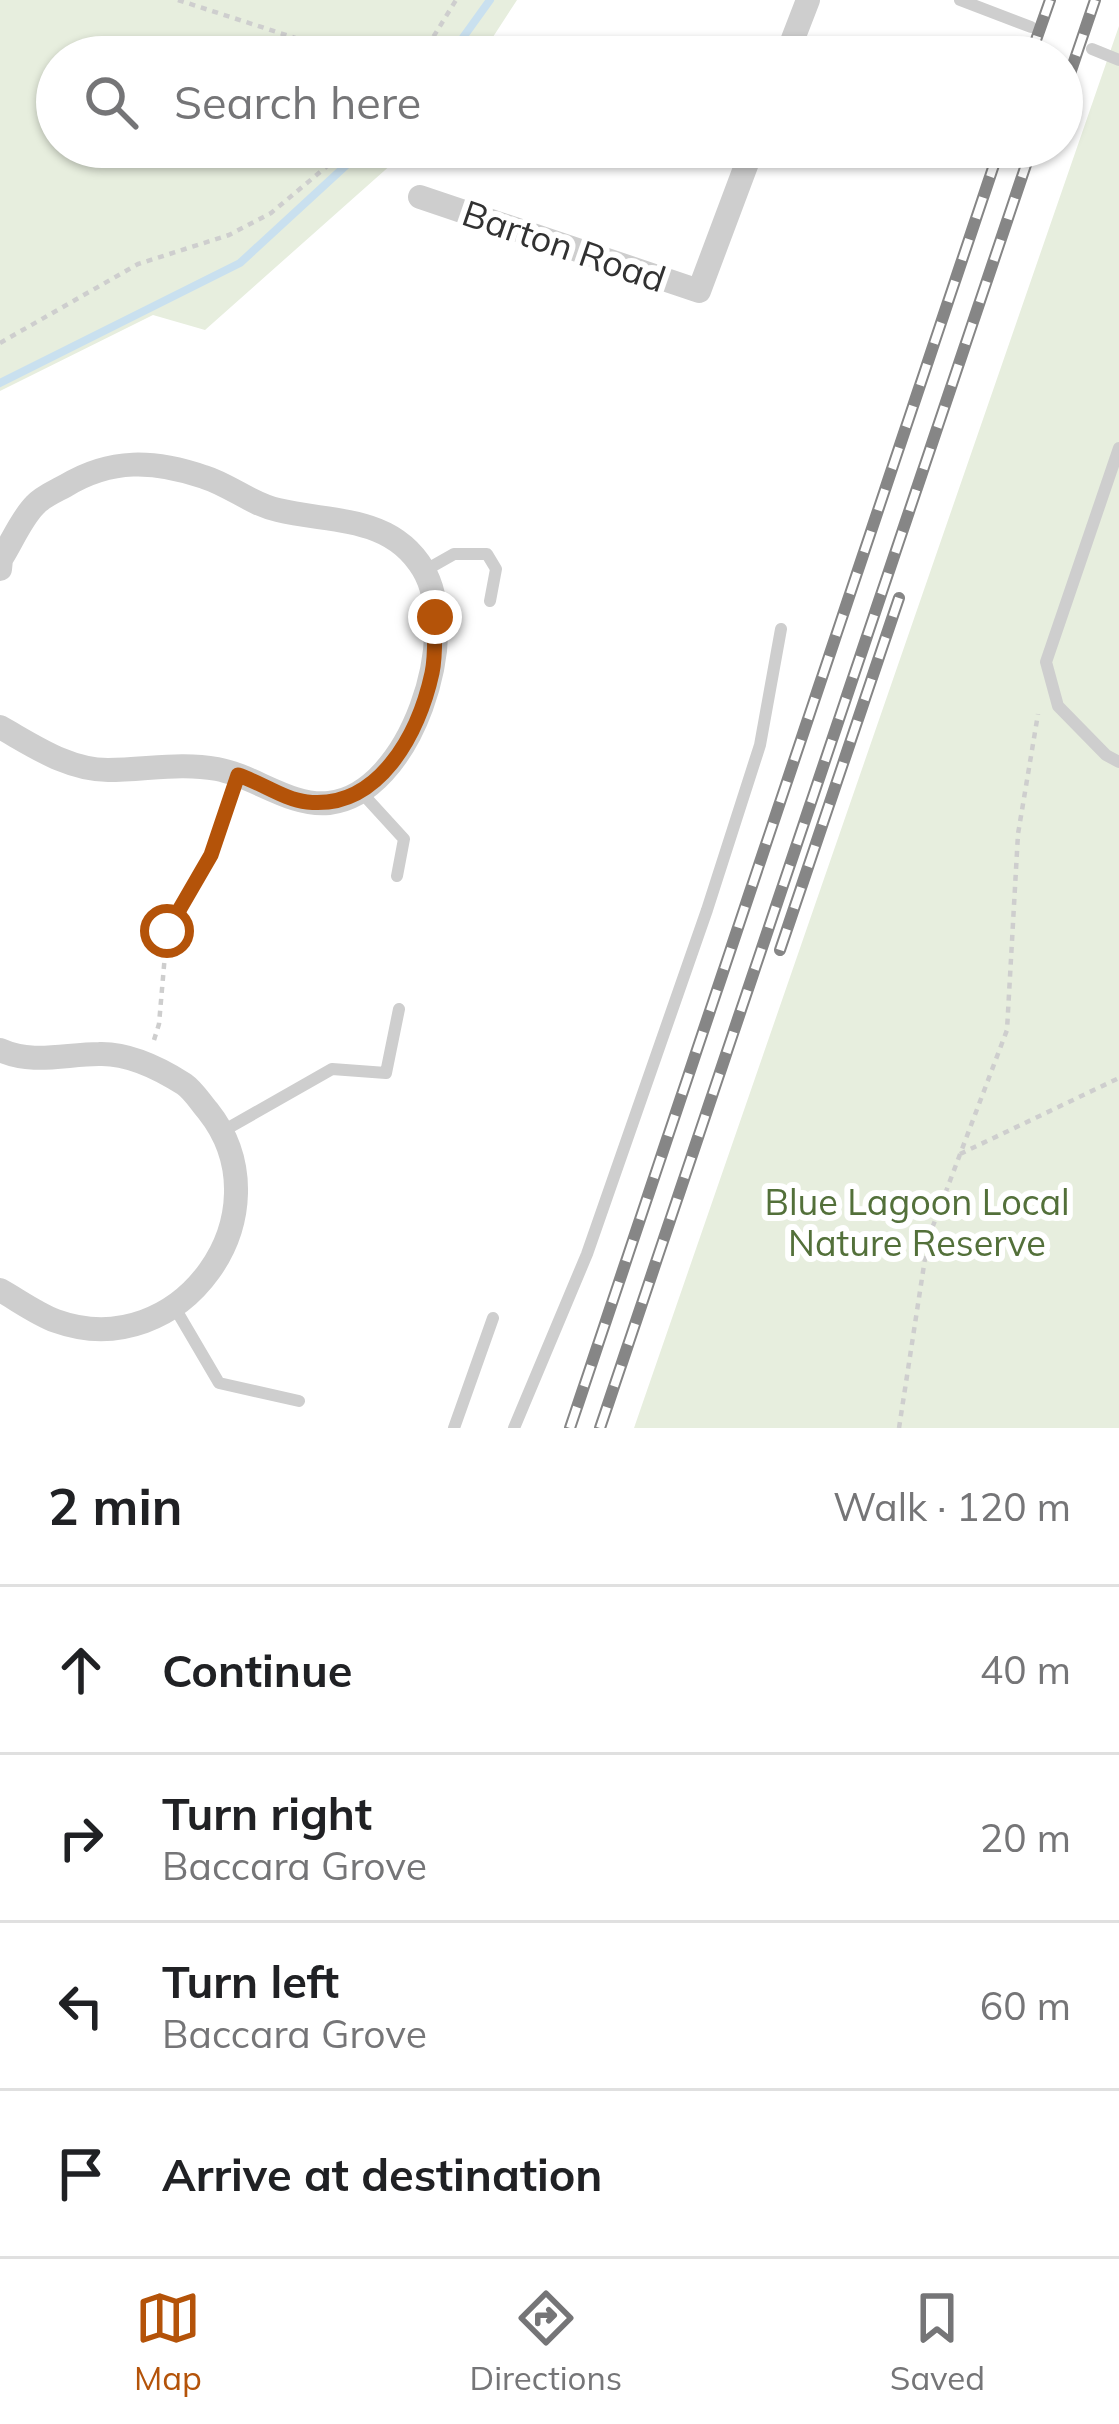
<!DOCTYPE html>
<html lang="en">
<head>
<meta charset="utf-8">
<style>
	body { margin:0; font-family:Mulish,sans-serif; background:#f6f6f6; color:#202124 }
	.stop { position:absolute; width:36px; height:36px; margin:-27px; border:9px solid #b45309; border-radius:50%; background:#fff }
	.stop.end { background:#b45309; border-color:#fff; box-shadow:0 3px 12px #0008 }
	.list { margin:0; padding:0; list-style:none }
	h2 { display:flex; justify-content:space-between; align-items:center; height:156px; margin:0; padding:0 48px; font-size:51px }
	h2 small { font-size:39px; font-weight:400; color:#757577 }
	.list li { display:grid; grid-template-columns:78px 1fr auto; gap:36px; align-items:center; box-sizing:border-box; height:168px; padding:0 48px; border-top:3px solid #e0e0e0 }
	.list b { display:block; font-size:45px; white-space:nowrap }
	.list p { margin:0; font-size:39px; white-space:nowrap; color:#757577 }
	.list em { font-size:39px; font-style:normal; color:#757577 }
	.icon { flex:none; width:66px; height:66px; fill:none; stroke:currentColor; stroke-width:2; stroke-linecap:round; stroke-linejoin:round }
	.map { position:relative; flex:none; width:1119px; height:1428px; overflow:hidden }
	.search { position:absolute; background:#fff; box-shadow:0 3px 9px #0004; left:36px; right:36px; top:36px; height:132px; display:flex; align-items:center; gap:30px; box-sizing:border-box; padding:0 42px; border-radius:66px; color:#757577; font-size:45px }
	.sheet { height:828px; background:#fff }
	nav { display:flex; justify-content:space-around; align-items:center; box-sizing:border-box; height:168px; border-top:3px solid #e0e0e0; background:#fff; font-size:33px; color:#757577 }
	nav a { display:grid; justify-items:center; gap:6px }
	nav .on { color:#b45309 }
	.map>svg:first-child { display:block }
	.green { fill:#e7eede }
	.lines { fill:none; stroke-linecap:round; stroke-linejoin:round }
	.stream { stroke:#c9e0ef; stroke-width:8 }
	.path { stroke:#cecece; stroke-width:4.5; stroke-dasharray:6 6; stroke-linecap:butt }
	.lane { stroke:#cecece; stroke-width:12 }
	.street { stroke:#cecece; stroke-width:24 }
	.rail-casing { stroke:#868686; stroke-width:12 }
	.rail { stroke:#fff; stroke-width:8; stroke-dasharray:22; stroke-linecap:butt }
	.route { stroke:#b45309; stroke-width:15 }
	.labels { text-anchor:middle; stroke-width:12; stroke-linejoin:round; paint-order:stroke }
	.street-label { font-size:36px; fill:#313131; stroke:#fff }
	.park-label { font-size:36px; fill:#53703a; stroke:#fff }
</style>
</head>
<body>
<div class="map">
<svg width="1119" height="1428" viewBox="0 0 1119 1428">
	<rect width="100%" height="100%" fill="#fff"/>
	<path class="green" d="M0 0H517L480 57H57V147H411L205 330 153 315 0 391Z
		M1119 26V1428H634Z"/>
	<g class="lines">
		<path class="stream" d="M449 57 490 0
			M0 383 240 263 366 147"/>
		<path class="path" d="M178 0 354 57
			M421 57 456 0
			M0 343 138 264 229 235 271 213 350 147
			M154 1040 159 1024 167 931 211 855 230 798
			M960 1154 1119 1078
			M899 1428 928 1239 1007 1030 1018 834 1038 714"/>
		<path class="lane" d="M960 0 1031 27
			M1092 49 1119 60
			M1119 448 1046 662 1058 706 1106 755 1119 762
			M424 571 454 554H487L496 569 490 601
			M361 792 404 839 397 876
			M223 1131 332 1069 386 1073 399 1009
			M175 1308 219 1383 299 1401
			M454 1428 493 1318
			M514 1428 587 1254 707 910 760 745 781 629"/>
		<path class="street" d="M786 57 808 0
			M420 197 699 291 753 147
			M0 569 1 559C12 542 21 519 35 505 42 497 56 491 65 486 111 458 154 460 204 477 230 485 251 504 278 510 331 523 391 515 423 569 462 634 411 794 329 803 290 807 255 776 217 769 180 762 146 770 108 770 68 770 34 746 0 727
			M0 1050C33 1065 65 1054 99 1054 129 1053 159 1068 184 1084 194 1091 200 1102 208 1111 289 1213 181 1366 56 1321 37 1314 18 1300 0 1290"/>
		<g class="rail-casing">
			<path id="rail" d="M1030 57 1050 0
				M1062 97 1095 0
				M780 950 899 598
				M570 1428 1000 147
				M600 1428 1032 147"/>
		</g>
		<use href="#rail" class="rail"/>
	</g>
	<g class="lines">
		<path class="route" d="M167 931 211 855 238 775C260 782 285 800 307 802 379 810 419 733 432 673 436 655 434 635 435 617"/>
	</g>
	<g class="labels">
		<g class="street-label">
			<text transform="translate(564 246) rotate(19)" y="13">Barton Road</text>
		</g>
		<g class="park-label">
			<text x="917" y="1215">Blue Lagoon Local<tspan x="917" dy="41">Nature Reserve</tspan></text>
		</g>
	</g>
</svg>
<div class="stop" style="left:167px;top:931px"></div>
<div class="stop end" style="left:435px;top:617px"></div>
<div class="search"><svg class="icon" aria-label="search" viewBox="0 0 24 24"><circle cx="10" cy="10" r="6"/><path d="M15 15l6 6"/></svg>Search here</div>
</div>
<section class="sheet">
<h2>2 min<small>Walk · 120 m</small></h2>
<ul class="list">
<li><svg class="icon" aria-label="ahead" viewBox="0 0 24 24"><path d="M12 20V5M6 11l6-6 6 6"/></svg><div><b>Continue</b></div><em>40 m</em></li>
<li><svg class="icon" aria-label="right" viewBox="0 0 24 24"><path d="M7 20v-9h11M14 6l5 5-5 5"/></svg><div><b>Turn right</b><p>Baccara Grove</p></div><em>20 m</em></li>
<li><svg class="icon" aria-label="left" viewBox="0 0 24 24"><path d="M17 20v-9H6M10 6l-5 5 5 5"/></svg><div><b>Turn left</b><p>Baccara Grove</p></div><em>60 m</em></li>
<li><svg class="icon" aria-label="arrive" viewBox="0 0 24 24"><path d="M6 21V4h12l-3 4 3 4H6"/></svg><div><b>Arrive at destination</b></div></li>
</ul>
</section>
<nav>
<a class="on"><svg class="icon" aria-label="map" viewBox="0 0 24 24"><path d="M3 6l6-2 6 2 6-2v14l-6 2-6-2-6 2zM9 4v14M15 6v14"/></svg>Map</a>
<a><svg class="icon" aria-label="directions" viewBox="0 0 24 24"><path d="M12 3l9 9-9 9-9-9zM9 14v-3h6M13 9l2 2-2 2"/></svg>Directions</a>
<a><svg class="icon" aria-label="saved" viewBox="0 0 24 24"><path d="M7 4h10v16l-5-4-5 4z"/></svg>Saved</a>
</nav>
</body>
</html>
